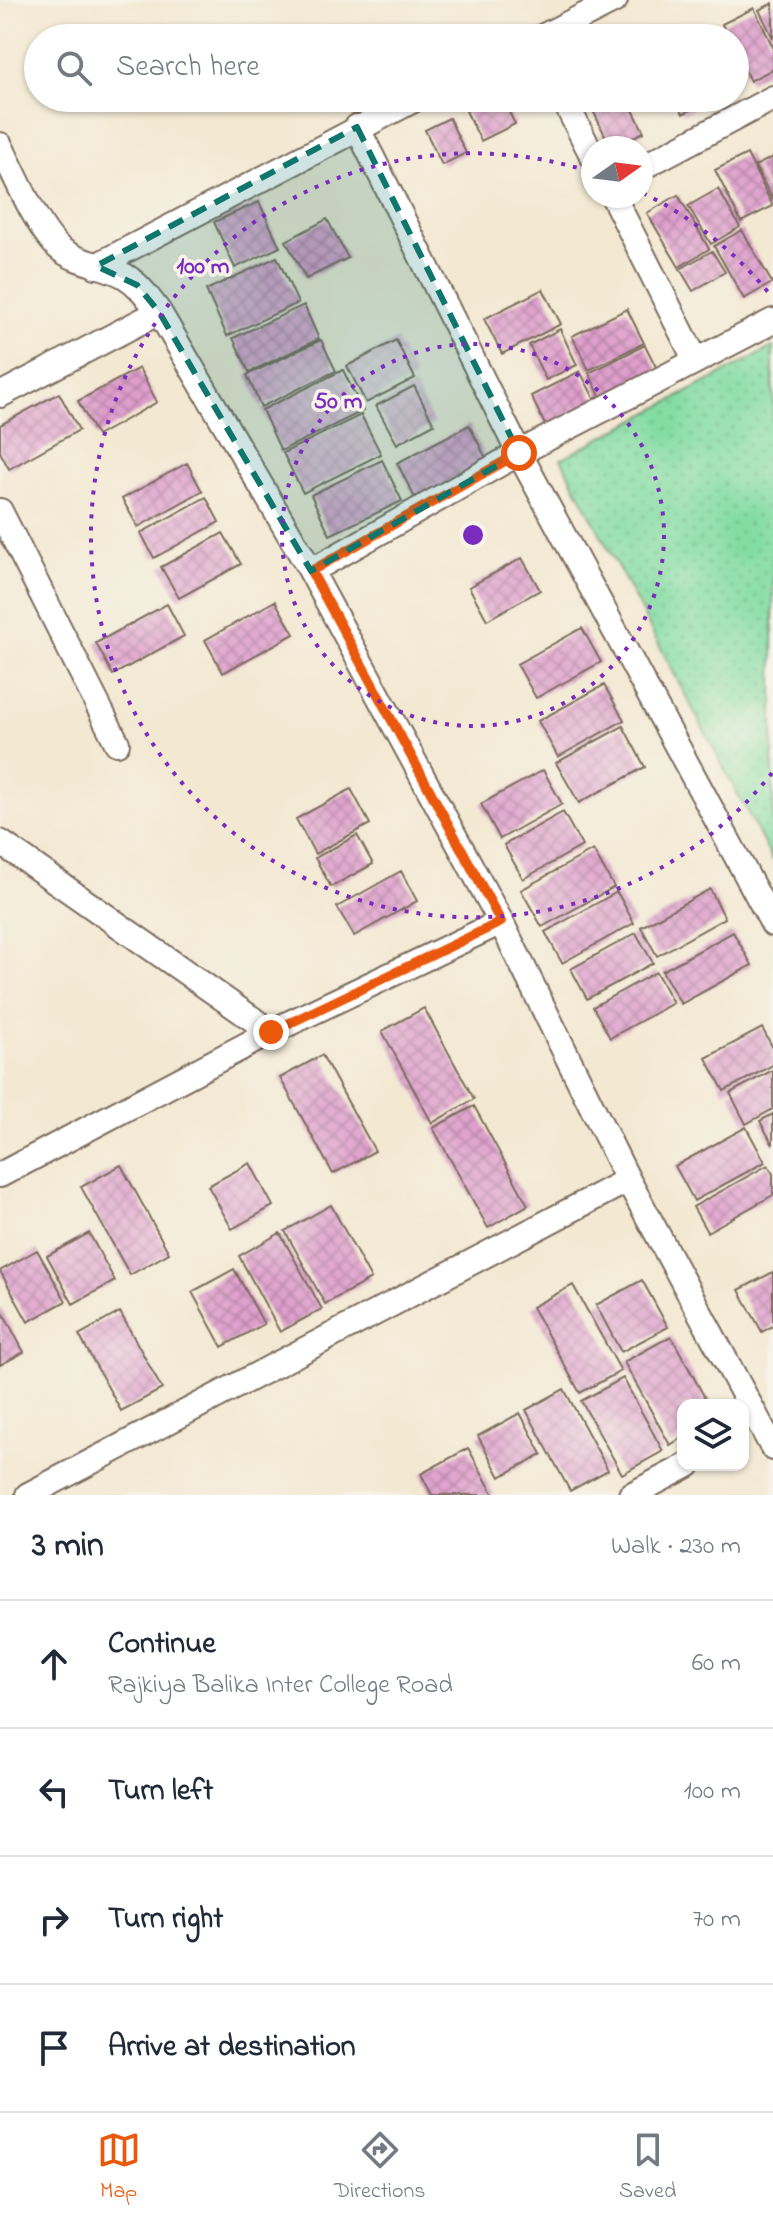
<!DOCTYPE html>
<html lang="en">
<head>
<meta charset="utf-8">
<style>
	body { margin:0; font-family:"Indie Flower",sans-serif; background:#f2f2f3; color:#1f2937 }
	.controls { position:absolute; right:24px; bottom:24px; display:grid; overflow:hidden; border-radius:16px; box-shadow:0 2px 6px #0004 }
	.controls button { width:72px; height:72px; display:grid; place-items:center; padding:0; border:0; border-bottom:2px solid #e0e1e3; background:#fff; color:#1f2937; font:40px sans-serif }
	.compass { position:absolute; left:581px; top:136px; width:72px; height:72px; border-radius:50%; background:#fff; box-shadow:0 2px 6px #0004; rotate:76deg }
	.stop { position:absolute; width:24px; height:24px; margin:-18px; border:6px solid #ea580c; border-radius:50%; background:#fff }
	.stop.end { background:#ea580c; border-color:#fff; box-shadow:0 2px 8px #0008 }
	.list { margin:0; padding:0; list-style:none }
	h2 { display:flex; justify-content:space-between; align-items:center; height:104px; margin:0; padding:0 32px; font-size:34px }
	h2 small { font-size:26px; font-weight:400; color:#747a83 }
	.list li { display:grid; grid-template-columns:52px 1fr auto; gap:24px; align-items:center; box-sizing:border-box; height:128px; padding:0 32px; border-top:2px solid #e0e1e3 }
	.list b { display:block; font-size:30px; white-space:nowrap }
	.list p { margin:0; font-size:26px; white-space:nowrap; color:#747a83 }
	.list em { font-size:26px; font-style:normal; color:#747a83 }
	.icon { flex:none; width:44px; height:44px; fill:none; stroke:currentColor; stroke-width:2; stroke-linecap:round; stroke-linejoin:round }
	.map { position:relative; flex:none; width:773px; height:1495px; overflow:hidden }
	.search { position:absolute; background:#fff; box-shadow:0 2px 6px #0004; left:24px; right:24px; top:24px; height:88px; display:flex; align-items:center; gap:20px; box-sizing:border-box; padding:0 28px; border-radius:44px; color:#747a83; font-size:30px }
	.sheet { height:616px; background:#fff }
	nav { display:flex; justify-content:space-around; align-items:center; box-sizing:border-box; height:112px; border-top:2px solid #e0e1e3; background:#fff; font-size:22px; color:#747a83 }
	nav a { display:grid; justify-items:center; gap:4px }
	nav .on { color:#ea580c }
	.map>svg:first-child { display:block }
	.park { fill:url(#park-dots); stroke:#5f8460; stroke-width:2 }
	.building { fill:url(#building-cross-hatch) }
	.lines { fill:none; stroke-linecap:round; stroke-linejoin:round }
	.minor-casing { stroke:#7b6c5d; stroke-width:28 }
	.minor { stroke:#fff; stroke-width:24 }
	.route { stroke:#ea580c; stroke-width:10 }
	.marked { fill:#0f766e; fill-opacity:0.2; stroke:#0f766e; stroke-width:6; stroke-dasharray:16 10; stroke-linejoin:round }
	.ring { fill:none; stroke:#7b2cbf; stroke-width:4; stroke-dasharray:4 8 }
	.centre { fill:#7b2cbf; stroke:#f7f3e8; stroke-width:4 }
	.ring-label { font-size:24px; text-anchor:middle; font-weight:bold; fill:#7b2cbf; stroke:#f7f3e8; stroke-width:7; stroke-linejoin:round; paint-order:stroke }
</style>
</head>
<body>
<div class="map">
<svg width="773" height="1495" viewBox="0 0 773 1495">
	<defs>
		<pattern id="park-dots" width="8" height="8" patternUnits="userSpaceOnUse" patternTransform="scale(2)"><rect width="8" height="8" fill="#83dda3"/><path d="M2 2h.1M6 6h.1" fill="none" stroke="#72be8c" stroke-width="1.8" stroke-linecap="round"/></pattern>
		<pattern id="building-cross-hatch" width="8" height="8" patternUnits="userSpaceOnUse" patternTransform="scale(2)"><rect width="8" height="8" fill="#df9fcd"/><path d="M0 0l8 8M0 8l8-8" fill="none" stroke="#b682a6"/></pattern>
	</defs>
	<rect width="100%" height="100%" fill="#f7f3e8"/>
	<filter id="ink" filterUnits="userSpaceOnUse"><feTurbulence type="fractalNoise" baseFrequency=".0125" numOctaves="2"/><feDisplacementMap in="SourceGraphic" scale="16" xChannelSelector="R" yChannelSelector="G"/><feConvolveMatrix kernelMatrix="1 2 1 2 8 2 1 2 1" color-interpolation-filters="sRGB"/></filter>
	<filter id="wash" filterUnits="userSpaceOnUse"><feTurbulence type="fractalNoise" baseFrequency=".006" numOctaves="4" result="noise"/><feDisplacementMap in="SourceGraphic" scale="32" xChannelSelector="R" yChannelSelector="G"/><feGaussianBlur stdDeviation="1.8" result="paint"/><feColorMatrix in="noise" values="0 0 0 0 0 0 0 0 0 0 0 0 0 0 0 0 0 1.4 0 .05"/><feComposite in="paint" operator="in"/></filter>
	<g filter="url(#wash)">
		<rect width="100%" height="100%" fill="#f3e8d2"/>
		<path class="park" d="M773 347V861L561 459Z"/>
		<g id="blocks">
			<path class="building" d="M773 3V38L759 10Z
				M754 8 773 47V69L750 81 735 51V38H728L722 24Z
				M491 98H502L515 124 481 141 466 111Z
				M587 98H627L644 132 611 148Z
				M676 98H715L683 114Z
				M449 118 466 153 442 165 425 130Z
				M747 154 773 206 741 222 715 170Z
				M773 157V200L755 166Z
				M718 189 740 227 711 244 688 206Z
				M678 195 709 249 679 267 647 213Z
				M259 202 280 247 235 268 214 222Z
				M327 219 348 258 306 279 286 241Z
				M742 230 772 283 744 299 714 246Z
				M712 251 725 272 693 291 680 269Z
				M277 257 298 303 227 336 206 290Z
				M543 289 561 324 502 354 484 319Z
				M304 305 319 339 249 372 233 338Z
				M627 309 644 343 589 370 572 336Z
				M560 329 577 365 546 380 529 345Z
				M321 340 336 371 261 407 247 375Z
				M396 340 415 378 366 403 347 366Z
				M645 345 658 371 602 400 589 373Z
				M139 368 157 402 97 436 78 401Z
				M343 370 363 411 281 451 262 410Z
				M580 371 596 402 546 427 531 396Z
				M414 386 434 424 397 444 376 406Z
				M59 393 79 430 9 469 0 452V425Z
				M361 415 381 454 303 493 283 453Z
				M469 425 488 462 416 500 397 463Z
				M382 460 402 501 330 535 311 495Z
				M187 463 202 491 138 527 122 499Z
				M206 497 219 522 154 558 141 533Z
				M223 533 241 564 179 598 161 567Z
				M522 558 540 590 487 620 469 587Z
				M275 601 294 634 223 673 205 640Z
				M167 604 184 636 113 675 96 643Z
				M582 628 601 662 536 698 517 664Z
				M604 685 624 720 558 757 538 721Z
				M623 726 645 767 579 803 556 763Z
				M543 770 562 804 500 839 481 804Z
				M351 789 370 824 315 854 296 819Z
				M563 812 582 846 523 879 504 845Z
				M357 835 373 864 331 887 315 858Z
				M593 850 614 887 542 927 521 890Z
				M401 871 417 901 354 936 337 907Z
				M710 889 725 918 657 956 641 927Z
				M617 892 634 923 562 963 545 932Z
				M733 932 752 965 681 1004 662 971Z
				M636 933 653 963 587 999 571 969Z
				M656 972 673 1003 610 1038 593 1007Z
				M424 1008 474 1099 432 1123 382 1031Z
				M762 1028 773 1048V1065L724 1091 706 1058Z
				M322 1055 375 1151 333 1174 280 1078Z
				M773 1070V1109L746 1124 730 1093Z
				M474 1106 528 1205 488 1228 433 1128Z
				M773 1114V1145L760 1121Z
				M746 1127 765 1162 694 1201 675 1166Z
				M250 1163 273 1206 232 1229 208 1186Z
				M121 1165 169 1253 130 1275 81 1187Z
				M768 1165 773 1174V1195L707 1232 693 1207Z
				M331 1205 371 1279 325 1304 285 1231Z
				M89 1233 115 1281 73 1304 47 1256Z
				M280 1233 322 1309 280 1332 239 1256Z
				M37 1250 66 1301 28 1322 0 1271Z
				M234 1269 264 1324 222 1347 192 1292Z
				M773 1272V1326L762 1332 739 1290Z
				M642 1280 668 1327 621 1352 596 1305Z
				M573 1285 621 1371 580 1393 532 1307Z
				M0 1307 24 1352 0 1365Z
				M120 1312 162 1389 121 1411 79 1335Z
				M671 1336 709 1405H683V1437L670 1445 624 1362Z
				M623 1378 663 1451 622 1474 581 1401Z
				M564 1389 608 1470 570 1491 526 1410Z
				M520 1413 542 1454 500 1477 478 1436Z
				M468 1448 494 1495H432L421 1474Z"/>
		</g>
	</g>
	<g filter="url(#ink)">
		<use href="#blocks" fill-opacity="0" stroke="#7b6c5d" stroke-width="2"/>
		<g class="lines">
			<g class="minor-casing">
				<path id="minor" d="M540 38 615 0
					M563 98 593 157
					M357 127 519 453 773 924
					M0 145C14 173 36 226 58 247 77 264 104 264 125 276 140 285 149 299 159 312L311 571 501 922 628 1180 773 1448
					M641 168 773 98
					M613 196 696 361
					M96 266 417 98
					M0 395 159 312
					M0 511 117 743
					M311 571 519 453 773 321
					M0 842 271 1032
					M0 1175 271 1032 501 922
					M28 1495 628 1180
					M631 1495 688 1465"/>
			</g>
			<use href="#minor" class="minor"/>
		</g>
	</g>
	<g class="lines" filter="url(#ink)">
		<path class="route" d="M271 1032 501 922 311 571 519 453"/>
	</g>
	<path class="marked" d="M357 127 519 453 311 571 159 312 137 285 96 266Z"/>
	<g class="ring">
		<circle cx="473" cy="535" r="191"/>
		<path d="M772 773A382 382 0 1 1 591 172M643 193A382 382 0 0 1 772 297"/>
	</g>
	<circle cx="473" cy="535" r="12" class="centre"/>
	<g class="ring-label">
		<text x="203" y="273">100 m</text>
		<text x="338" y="408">50 m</text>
	</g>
</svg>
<div class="controls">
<button><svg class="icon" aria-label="layers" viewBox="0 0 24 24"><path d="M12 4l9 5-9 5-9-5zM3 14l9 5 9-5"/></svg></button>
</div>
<svg class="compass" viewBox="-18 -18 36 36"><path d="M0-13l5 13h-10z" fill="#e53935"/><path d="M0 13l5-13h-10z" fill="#747a83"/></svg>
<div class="stop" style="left:519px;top:453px"></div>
<div class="stop end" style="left:271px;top:1032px"></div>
<div class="search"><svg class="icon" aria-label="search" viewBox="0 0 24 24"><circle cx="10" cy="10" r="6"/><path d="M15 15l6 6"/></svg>Search here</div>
</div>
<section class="sheet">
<h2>3 min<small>Walk · 230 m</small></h2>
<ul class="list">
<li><svg class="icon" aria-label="ahead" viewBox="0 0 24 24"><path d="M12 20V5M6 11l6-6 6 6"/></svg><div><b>Continue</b><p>Rajkiya Balika Inter College Road</p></div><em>60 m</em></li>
<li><svg class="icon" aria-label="left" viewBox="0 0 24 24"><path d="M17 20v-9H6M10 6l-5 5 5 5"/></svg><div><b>Turn left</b></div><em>100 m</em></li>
<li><svg class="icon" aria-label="right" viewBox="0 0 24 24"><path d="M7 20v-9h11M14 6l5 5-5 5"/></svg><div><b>Turn right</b></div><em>70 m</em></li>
<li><svg class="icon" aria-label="arrive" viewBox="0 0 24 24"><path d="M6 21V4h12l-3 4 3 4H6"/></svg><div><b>Arrive at destination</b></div></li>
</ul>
</section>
<nav>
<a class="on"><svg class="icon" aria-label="map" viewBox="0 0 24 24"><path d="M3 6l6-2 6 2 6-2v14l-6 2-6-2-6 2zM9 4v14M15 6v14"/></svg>Map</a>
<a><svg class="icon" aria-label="directions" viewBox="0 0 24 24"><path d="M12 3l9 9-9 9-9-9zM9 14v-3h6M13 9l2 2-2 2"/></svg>Directions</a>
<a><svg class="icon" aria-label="saved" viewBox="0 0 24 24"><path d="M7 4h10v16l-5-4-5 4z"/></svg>Saved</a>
</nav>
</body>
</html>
